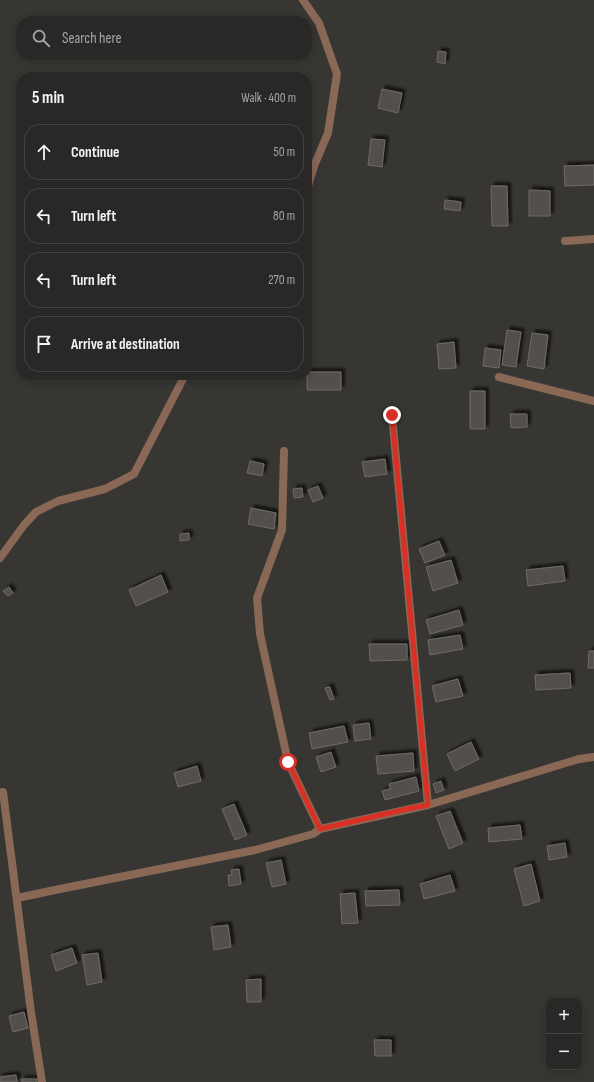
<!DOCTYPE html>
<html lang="en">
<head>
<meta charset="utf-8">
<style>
	body { margin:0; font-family:"Sofia Sans Condensed",sans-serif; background:#353432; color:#f1f3f6 }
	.controls { position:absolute; right:12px; bottom:12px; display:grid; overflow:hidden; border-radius:8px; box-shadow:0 2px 10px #0003 }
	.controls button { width:36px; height:36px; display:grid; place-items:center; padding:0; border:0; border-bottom:1px solid #454443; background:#292826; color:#f1f3f6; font:20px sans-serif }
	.stop { position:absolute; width:12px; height:12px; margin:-9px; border:3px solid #d93025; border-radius:50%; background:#fff }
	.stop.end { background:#d93025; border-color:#fff; box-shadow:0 1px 4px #0008 }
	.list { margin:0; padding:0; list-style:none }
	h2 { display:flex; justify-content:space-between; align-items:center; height:52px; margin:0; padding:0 16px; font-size:17px }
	h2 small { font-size:13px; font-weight:400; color:#a5a6a7 }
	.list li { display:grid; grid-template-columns:26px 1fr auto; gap:12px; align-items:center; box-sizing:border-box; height:56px; margin:0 8px 8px; padding:0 8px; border:1px solid #454443; border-radius:16px }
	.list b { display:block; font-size:15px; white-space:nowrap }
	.list em { font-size:13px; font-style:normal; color:#a5a6a7 }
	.icon { flex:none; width:22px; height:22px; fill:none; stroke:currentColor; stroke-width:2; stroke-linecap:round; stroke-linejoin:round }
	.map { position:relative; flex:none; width:594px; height:1082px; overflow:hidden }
	.search { position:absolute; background:#292826; box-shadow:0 2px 10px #0003; left:16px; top:16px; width:296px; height:44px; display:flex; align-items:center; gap:10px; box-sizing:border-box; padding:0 14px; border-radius:16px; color:#a5a6a7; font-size:15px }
	.panel { position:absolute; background:#292826; box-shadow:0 2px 10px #0003; left:16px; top:72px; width:296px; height:308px; border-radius:16px }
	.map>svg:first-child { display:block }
	.building { fill:#53504e; stroke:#6e6a68; filter:url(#shadow) }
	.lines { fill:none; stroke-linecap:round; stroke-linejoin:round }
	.street { stroke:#896856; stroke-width:8 }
	.route { stroke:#d93025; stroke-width:5 }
</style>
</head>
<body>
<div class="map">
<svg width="594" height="1082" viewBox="0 0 594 1082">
	<defs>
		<filter id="shadow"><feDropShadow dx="3.5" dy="-3.5" stdDeviation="1" flood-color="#0009"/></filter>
	</defs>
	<rect width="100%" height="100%" fill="#373633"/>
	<path class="building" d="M438 51 446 52 445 64 437 62Z
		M382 89 402 93 398 113 378 108Z
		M371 139 385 140 382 167 368 165Z
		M594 165V185L565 186 564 166Z
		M491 186H507L508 226H492Z
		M529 190 550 191V216H529Z
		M445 200 461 202 460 211 444 209Z
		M507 330 521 332 516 367 502 365Z
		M532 333 548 335 544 369 527 366Z
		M454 342 456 368 439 369 437 344Z
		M485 348 501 350 499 368 483 366Z
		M307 372H341V390H307Z
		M470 391H485V429H470Z
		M510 414H527V427L511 428Z
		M385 459 387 474 365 477 362 462Z
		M250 461 264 464 262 476 247 473Z
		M318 486 323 498 313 502 308 490Z
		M302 488 303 497 294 498 293 489Z
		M251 508 276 513 274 529 248 524Z
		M189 533V540L180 541V534Z
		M439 541 445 555 425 563 419 549Z
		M451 560 458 583 433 591 426 567Z
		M563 566 565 581 528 586 526 570Z
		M161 575 168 592 136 606 129 590Z
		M9 587 13 593 8 596 3 591Z
		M459 610 463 625 430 634 426 620Z
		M460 635 463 649 430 655 428 640Z
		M369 644H407V660L370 661Z
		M589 651H594V668H588Z
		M570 673 571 688 536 690 535 675Z
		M458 679 463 696 436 702 432 686Z
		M330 687 334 699 330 700 325 688Z
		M369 723 371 739 355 741 353 725Z
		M344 726 348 742 312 749 309 733Z
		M471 742 479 759 455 771 447 754Z
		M331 752 336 767 321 772 316 757Z
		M413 753 414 771 378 774 376 756Z
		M197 766 201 781 178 787 174 773Z
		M416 777 419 791 385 800 382 791 390 789 389 784Z
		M441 781 444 790 436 793 433 784Z
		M234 804 247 835 235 840 222 809Z
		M450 811 463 843 449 849 436 816Z
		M520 825 522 839 489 842 488 828Z
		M565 843 567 857 549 860 547 846Z
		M281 860 286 884 272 887 266 863Z
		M531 864 540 901 524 906 514 869Z
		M239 869 241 884 229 886 228 875H232L231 870Z
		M450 875 455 891 424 899 420 884Z
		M399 890 400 905 366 906 365 891Z
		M355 893 358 923 342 924 340 894Z
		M228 925 231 947 214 950 211 927Z
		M72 948 77 963 56 971 51 955Z
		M98 953 102 982 87 985 82 955Z
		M261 979V1002H247L246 980Z
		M24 1012 28 1028 13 1032 9 1016Z
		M374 1040H391V1056H375Z
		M16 1075 17 1082H0V1077Z
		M21 1079H37V1082H22Z"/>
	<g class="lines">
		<path class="street" d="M303 0 319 23 337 74 328 133 314 166 307 189
			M565 241 594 239
			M499 377 594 401
			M392 415 428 805
			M284 451 282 530 257 598 260 634 288 762 320 829
			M0 558 24 525 36 512 58 501 105 489 134 474 185 375
			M3 792 31 1012 42 1082
			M17 898 55 890 255 850 313 834 320 829 428 805 579 759 594 757"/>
	</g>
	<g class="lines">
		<path class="route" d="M288 762 320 829 407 809 428 805 392 415"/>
	</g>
</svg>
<div class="controls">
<button>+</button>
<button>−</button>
</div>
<div class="stop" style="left:288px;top:762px"></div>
<div class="stop end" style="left:392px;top:415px"></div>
<div class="search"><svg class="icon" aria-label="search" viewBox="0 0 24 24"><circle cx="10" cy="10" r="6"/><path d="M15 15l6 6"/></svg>Search here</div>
<section class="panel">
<h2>5 min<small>Walk · 400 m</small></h2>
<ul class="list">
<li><svg class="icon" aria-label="ahead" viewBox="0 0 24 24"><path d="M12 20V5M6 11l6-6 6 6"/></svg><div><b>Continue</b></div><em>50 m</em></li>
<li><svg class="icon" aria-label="left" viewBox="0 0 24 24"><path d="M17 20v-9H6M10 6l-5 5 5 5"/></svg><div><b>Turn left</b></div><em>80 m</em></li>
<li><svg class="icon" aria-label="left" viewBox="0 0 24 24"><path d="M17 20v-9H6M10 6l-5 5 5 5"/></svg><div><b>Turn left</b></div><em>270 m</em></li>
<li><svg class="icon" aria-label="arrive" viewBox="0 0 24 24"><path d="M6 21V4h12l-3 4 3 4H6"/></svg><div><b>Arrive at destination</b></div></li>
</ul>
</section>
</div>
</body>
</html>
